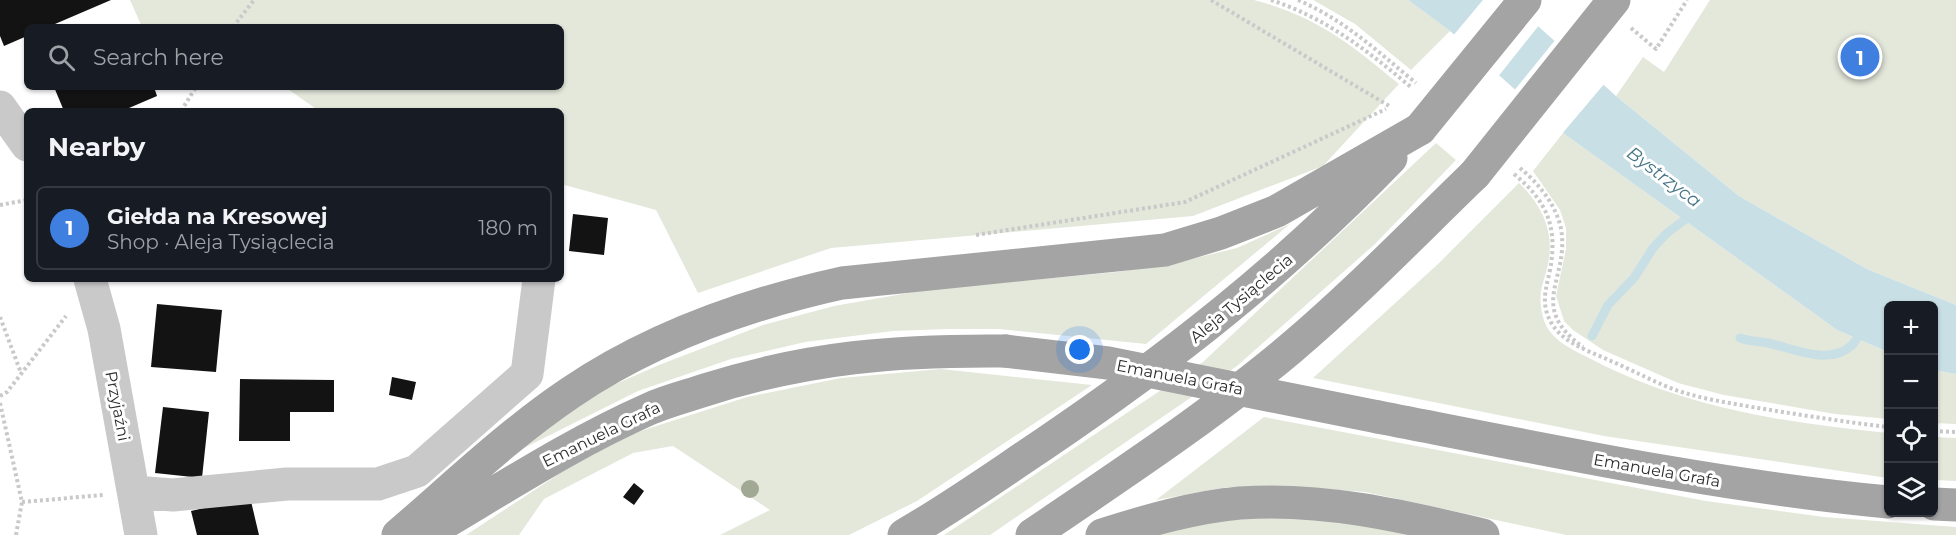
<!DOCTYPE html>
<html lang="en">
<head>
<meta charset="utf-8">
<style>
	body { margin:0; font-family:Montserrat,sans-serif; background:#242831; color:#f1f3f6 }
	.controls { position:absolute; right:18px; bottom:18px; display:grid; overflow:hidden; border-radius:9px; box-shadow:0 2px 4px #0004 }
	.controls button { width:54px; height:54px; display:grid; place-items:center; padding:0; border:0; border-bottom:2px solid #363941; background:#171b24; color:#f1f3f6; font:30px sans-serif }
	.you { position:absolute; left:1080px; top:350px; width:21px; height:21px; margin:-15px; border:4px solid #fff; border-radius:50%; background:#1a73e8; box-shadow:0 0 0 9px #1a73e833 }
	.badge { display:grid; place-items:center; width:39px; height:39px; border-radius:50%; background:#8c9099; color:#fff; font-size:20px; font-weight:700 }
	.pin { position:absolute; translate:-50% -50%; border:3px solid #fff; box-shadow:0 2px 6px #0006 }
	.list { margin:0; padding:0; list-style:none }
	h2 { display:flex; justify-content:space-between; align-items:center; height:78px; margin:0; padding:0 24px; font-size:26px }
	h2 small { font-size:20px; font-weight:400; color:#9ea1a6 }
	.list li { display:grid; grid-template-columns:39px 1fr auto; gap:18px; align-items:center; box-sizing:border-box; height:84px; margin:0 12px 12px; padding:0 12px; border:2px solid #363941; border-radius:9px }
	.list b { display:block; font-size:22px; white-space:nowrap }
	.list p { margin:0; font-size:20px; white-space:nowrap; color:#9ea1a6 }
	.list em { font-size:20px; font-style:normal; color:#9ea1a6 }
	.icon { flex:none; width:33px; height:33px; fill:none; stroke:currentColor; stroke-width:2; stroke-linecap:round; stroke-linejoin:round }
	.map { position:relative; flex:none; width:1956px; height:535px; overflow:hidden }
	.search { position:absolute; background:#171b24; box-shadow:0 2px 4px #0004; left:24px; top:24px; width:540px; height:66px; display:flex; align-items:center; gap:15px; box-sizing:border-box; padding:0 21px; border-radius:9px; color:#9ea1a6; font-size:22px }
	.panel { position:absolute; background:#171b24; box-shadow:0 2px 4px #0004; left:24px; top:108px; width:540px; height:174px; border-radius:9px }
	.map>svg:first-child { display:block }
	.green { fill:#e4e8db }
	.water { fill:#c9dfe6 }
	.pier { fill:#fff }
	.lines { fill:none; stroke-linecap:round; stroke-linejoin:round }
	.stream { stroke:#c9dfe6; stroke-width:9 }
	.building { fill:#131313 }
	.path { stroke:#c9c9c9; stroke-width:4; stroke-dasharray:3 3; stroke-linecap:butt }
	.minor { stroke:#c9c9c9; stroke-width:33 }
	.major { stroke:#a4a4a4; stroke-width:33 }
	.major-bridge { stroke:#a4a4a4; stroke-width:33 }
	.tree { fill:#a1a995 }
	.labels { text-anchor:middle; stroke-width:6; stroke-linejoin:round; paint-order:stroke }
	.street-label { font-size:16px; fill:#2c2c2c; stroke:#fff }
	.water-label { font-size:18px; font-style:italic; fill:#447484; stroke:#fff }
</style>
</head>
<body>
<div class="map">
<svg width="1956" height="535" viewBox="0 0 1956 535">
	<rect width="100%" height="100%" fill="#fff"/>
	<path class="green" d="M130 0H1254C1318 17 1349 43 1399 84L1323 166 1193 216 831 248 698 293 656 210 561 184V111H319L285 87H561V27H142Z
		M1313 0H1408L1450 31 1411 70 1355 24Z
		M1710 0H1956V305L1867 269 1739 196 1616 96 1643 57 1664 72Z
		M1563 133 1837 330 1888 352V419L1835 414 1724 395 1678 383 1603 350 1573 330 1564 321 1556 296 1566 249V228L1560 210 1533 171Z
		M1436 143 1456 160 1375 244 1237 366 990 535H944L1203 362Z
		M1519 183C1542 205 1555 232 1548 264 1543 287 1537 292 1543 317 1549 341 1574 350 1593 360 1686 408 1786 423 1888 433V478L1604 436 1313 378 1438 264Z
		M1290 224 1146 344 999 329H947L893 331 805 342 731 359 638 391 502 459 579 400 659 365 763 325 834 306 925 290 1117 272 1179 262 1237 248Z
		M941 369 1092 385 917 501 849 535H720L770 510 673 446 633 453 544 499 519 535H466L562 472 628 435 747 397 841 378Z
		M1934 370 1956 374V424L1934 423Z
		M1264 417 1706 501 1824 517 1956 527V535H1566L1365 492 1303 488 1228 487 1156 500Z
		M1934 437 1956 438V481L1934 480Z
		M1264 517H1325L1421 535H1145L1213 522Z"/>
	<path class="water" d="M1408 0H1509L1616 96 1739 196 1867 269 1956 305V374L1934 370V306H1888V352L1837 330 1563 133 1450 31Z"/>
	<path class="pier" d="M1483 0H1513L1540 24 1497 78 1452 37Z
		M1556 39 1605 83 1561 135 1513 92Z"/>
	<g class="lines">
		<path class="stream" d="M1592 336 1608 305 1634 278 1653 248 1666 234 1692 214
			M1740 338C1751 342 1761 341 1772 344 1795 349 1831 366 1852 345 1856 341 1859 334 1862 329"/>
	</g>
	<path class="building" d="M0 0H111L48 27H27V36L4 46 0 36Z
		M54 87H154L157 96 122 111H64Z
		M573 214 608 218 604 255 569 251Z
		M157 304 222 310 216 372 151 367Z
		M392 377 416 382 412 400 389 395Z
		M240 379 334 380V412H290V441H239Z
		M163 407 209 412 202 478 155 473Z
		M634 483 644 491 634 505 623 497Z
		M250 497 259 535H197L191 511Z"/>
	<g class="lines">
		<path class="path" d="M1211 0 1391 107
			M1271 0C1326 18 1368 51 1412 88
			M1298 0C1346 21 1377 51 1416 83
			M233 27 254 0
			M1631 28 1656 49 1687 0
			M181 111 196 87
			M1520 168C1538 183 1556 204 1561 229 1570 279 1526 306 1583 347
			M1514 174C1547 201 1558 227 1550 270 1547 284 1543 296 1546 310 1554 341 1585 349 1611 361 1632 370 1652 381 1673 389 1700 399 1730 403 1758 408 1801 415 1845 422 1888 427
			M0 205 27 200
			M976 235 1185 202 1386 109
			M0 317 21 373
			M0 396 7 392 66 316
			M0 403 22 502 16 535
			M1934 431 1956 432
			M22 502 103 495"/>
		<path class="minor" d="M0 107 27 145
			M90 279 104 329 141 535
			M134 492 173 495 287 484H378L417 471 527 374 539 279"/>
		<path class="major" d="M1378 417C1548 450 1716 486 1888 502
			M1934 504 1956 505
			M398 535C454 487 509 434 570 393 651 338 747 304 842 283L1165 250 1221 233 1277 211 1420 129
			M424 535C499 491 570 444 649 409 667 401 687 396 705 390 808 357 898 350 1005 351
			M904 535C951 508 996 476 1041 446 1171 358 1282 271 1391 158
			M1032 535C1119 476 1209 417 1290 349 1355 294 1414 233 1475 174
			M1102 535C1146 521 1194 507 1240 503 1322 497 1403 516 1483 535"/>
		<path class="major-bridge" d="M1420 129 1525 0
			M1475 174 1614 0
			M1005 351 1108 363 1378 417"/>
	</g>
	<circle class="tree" cx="750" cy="489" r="9"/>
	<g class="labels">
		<g class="street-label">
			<text transform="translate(1241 298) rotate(-40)" y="6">Aleja Tysiąclecia</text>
			<text transform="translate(1180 377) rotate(11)" y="6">Emanuela Grafa</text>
			<text transform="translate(118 406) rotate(79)" y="6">Przyjaźni</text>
			<text transform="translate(601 434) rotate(-26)" y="6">Emanuela Grafa</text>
			<text transform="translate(1657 470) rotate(10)" y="6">Emanuela Grafa</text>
		</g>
		<g class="water-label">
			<text transform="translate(1664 177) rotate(37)" y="6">Bystrzyca</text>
		</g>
	</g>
</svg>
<div class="controls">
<button>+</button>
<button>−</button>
<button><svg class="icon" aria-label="locate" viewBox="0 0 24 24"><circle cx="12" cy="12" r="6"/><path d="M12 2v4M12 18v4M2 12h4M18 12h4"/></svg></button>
<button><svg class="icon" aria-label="layers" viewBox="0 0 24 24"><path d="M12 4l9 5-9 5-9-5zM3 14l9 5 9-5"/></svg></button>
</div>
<div class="you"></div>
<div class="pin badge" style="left:1860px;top:57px;background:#3f7fe0">1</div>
<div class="search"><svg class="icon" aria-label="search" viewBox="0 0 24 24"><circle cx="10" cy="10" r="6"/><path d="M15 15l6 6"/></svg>Search here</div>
<section class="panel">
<h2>Nearby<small></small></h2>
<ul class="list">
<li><span class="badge" style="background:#3f7fe0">1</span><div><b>Giełda na Kresowej</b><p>Shop · Aleja Tysiąclecia</p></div><em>180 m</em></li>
</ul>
</section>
</div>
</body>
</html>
